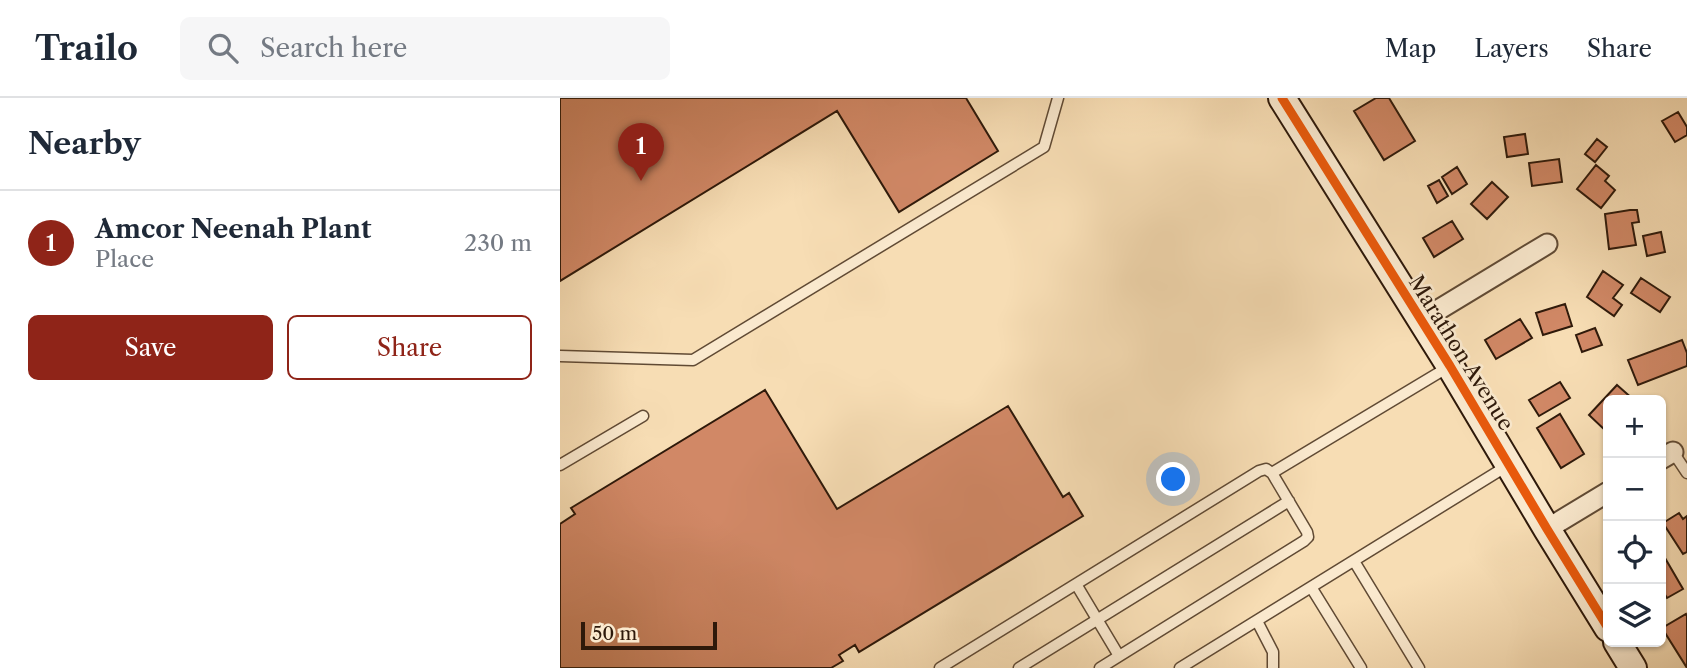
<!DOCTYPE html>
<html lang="en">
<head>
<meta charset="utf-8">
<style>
	body { margin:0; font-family:"Libre Caslon Text",serif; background:#f6f6f7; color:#1f2937 }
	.controls { position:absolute; right:21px; bottom:21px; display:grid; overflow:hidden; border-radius:10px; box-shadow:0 2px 5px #0004 }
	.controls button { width:63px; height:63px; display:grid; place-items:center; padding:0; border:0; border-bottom:2px solid #e0e1e3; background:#fff; color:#1f2937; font:35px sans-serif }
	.scale { position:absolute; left:21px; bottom:18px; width:136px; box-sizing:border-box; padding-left:7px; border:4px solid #2e190a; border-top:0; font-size:19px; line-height:24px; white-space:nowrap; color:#2e190a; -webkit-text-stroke:5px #fae9ce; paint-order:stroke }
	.you { position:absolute; left:614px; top:382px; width:24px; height:24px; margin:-18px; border:5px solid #fff; border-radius:50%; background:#1a73e8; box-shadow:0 0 0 10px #1a73e833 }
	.badge { display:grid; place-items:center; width:46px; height:46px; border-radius:50%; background:#8f2418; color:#fff; font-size:23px; font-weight:700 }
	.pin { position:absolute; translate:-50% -58px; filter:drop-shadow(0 2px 4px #0008) }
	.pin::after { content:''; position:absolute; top:37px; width:24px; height:21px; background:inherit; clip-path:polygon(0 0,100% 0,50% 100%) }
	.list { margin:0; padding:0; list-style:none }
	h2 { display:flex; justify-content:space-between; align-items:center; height:91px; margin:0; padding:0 28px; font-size:30px }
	h2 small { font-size:23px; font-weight:400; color:#747a83 }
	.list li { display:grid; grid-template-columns:46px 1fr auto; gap:21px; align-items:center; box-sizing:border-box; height:105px; padding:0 28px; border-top:2px solid #e0e1e3 }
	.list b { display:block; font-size:26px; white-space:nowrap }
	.list p { margin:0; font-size:23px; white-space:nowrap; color:#747a83 }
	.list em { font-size:23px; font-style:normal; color:#747a83 }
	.actions { display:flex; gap:14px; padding:21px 28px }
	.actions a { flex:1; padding:16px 0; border:2px solid #8f2418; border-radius:10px; text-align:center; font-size:24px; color:#8f2418 }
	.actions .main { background:#8f2418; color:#fff }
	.icon { flex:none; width:38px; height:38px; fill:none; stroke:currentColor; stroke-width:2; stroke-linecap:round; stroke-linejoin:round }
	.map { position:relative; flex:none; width:1127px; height:570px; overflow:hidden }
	header { display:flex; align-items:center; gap:42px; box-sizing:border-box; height:98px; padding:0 35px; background:#fff; border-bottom:2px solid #e0e1e3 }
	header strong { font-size:33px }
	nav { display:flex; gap:38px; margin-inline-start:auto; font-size:24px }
	.search { width:490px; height:63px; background:#f6f6f7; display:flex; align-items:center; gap:18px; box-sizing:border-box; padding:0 24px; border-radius:10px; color:#747a83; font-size:26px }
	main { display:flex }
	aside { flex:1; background:#fff }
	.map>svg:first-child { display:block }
	.building { fill:#d18866; stroke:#2e190a; stroke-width:2 }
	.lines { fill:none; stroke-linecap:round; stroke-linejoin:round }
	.lane-casing { stroke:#604a34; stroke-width:13 }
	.street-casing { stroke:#604a34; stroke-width:23 }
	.secondary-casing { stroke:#2e190a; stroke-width:30 }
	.lane { stroke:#fae9ce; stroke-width:10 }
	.street { stroke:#fae9ce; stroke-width:19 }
	.secondary { stroke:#fae9ce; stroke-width:26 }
	.cycleway-casing { stroke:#fae9ce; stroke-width:13 }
	.cycleway { stroke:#e8590c; stroke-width:9 }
	.labels { text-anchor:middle; stroke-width:5; stroke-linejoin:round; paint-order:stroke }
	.street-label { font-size:21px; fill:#2e190a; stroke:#fae9ce }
</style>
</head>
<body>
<header>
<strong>Trailo</strong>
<div class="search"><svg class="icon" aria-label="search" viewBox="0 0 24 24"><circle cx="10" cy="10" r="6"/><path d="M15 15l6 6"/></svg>Search here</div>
<nav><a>Map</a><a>Layers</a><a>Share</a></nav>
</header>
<main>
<aside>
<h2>Nearby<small></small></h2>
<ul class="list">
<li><span class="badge">1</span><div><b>Amcor Neenah Plant</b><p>Place</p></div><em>230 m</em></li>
</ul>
<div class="actions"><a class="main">Save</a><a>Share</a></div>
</aside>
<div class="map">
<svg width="1127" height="570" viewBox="0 0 1127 570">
	<rect width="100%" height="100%" fill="#f7ddb4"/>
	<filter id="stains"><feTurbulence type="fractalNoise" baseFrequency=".00286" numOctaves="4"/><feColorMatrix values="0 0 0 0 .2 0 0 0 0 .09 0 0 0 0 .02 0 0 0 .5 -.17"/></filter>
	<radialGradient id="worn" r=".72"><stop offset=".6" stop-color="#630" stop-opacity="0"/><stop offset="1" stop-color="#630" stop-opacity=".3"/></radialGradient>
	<path class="building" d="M0 0H406L438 53 339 114 277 13 0 183Z
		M816 0H829L855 43 824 62 794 13Z
		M1118 14 1127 29V37L1115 44 1102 23Z
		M965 36 968 56 947 59 944 39Z
		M1037 41 1047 49 1035 64 1025 56Z
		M999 61 1002 84 972 88 969 65Z
		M1036 67 1049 78 1045 83 1055 92 1041 110 1017 91Z
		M897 69 907 86 892 96 882 79Z
		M879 82 888 98 877 105 868 88Z
		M932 84 948 99 927 121 911 106Z
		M1070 112H1077L1079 124 1072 125 1076 147 1049 151 1045 116Z
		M892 123 903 141 874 159 863 140Z
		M1101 134 1105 154 1087 158 1083 138Z
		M1043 173 1063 187 1053 200 1062 207 1054 218 1027 199Z
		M1081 180 1110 199 1100 214 1071 195Z
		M1005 206 1012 228 983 237 976 215Z
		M960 221 972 240 936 261 925 242Z
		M1035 230 1042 247 1022 254 1016 237Z
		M1122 242 1127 255V268L1078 287 1068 262Z
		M1000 284 1010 300 979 318 969 302Z
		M1057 287 1074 302H1048V335L1029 317Z
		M205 292 277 411 448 308 503 399 509 395 523 418 299 554 295 547 279 557 283 563 271 570H0V426L15 416 11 410Z
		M1000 316 1024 356 1001 370 977 330Z
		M1119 415 1123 421 1127 418V454L1123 456 1103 425Z
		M1105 460 1123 491 1107 500 1101 490V463Z
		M1126 516 1127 518V570L1102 530Z"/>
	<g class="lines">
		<g class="lane-casing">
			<path id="lane" d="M0 258 133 262 484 49 498 0
				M1113 354 1127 375
				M0 367 83 318
				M712 375 890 268
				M794 463 859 570
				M516 486 559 558
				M751 489 801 570
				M697 523 713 554V570
				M380 570 699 373 706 371 712 375 747 434 748 439 744 443 540 570
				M459 570 729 403
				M620 570 947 368"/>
		</g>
		<g class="street-casing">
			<path id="street" d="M860 223 987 146
				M1101 361 1113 354
				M987 431 1048 394"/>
		</g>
		<g class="secondary-casing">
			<path id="secondary" d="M722 0 890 268 987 431 1048 530
				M1057 544 1073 570"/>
		</g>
		<use href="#lane" class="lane"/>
		<use href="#street" class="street"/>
		<use href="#secondary" class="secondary"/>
		<g class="cycleway-casing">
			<path id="cycleway" d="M722 0 890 268 987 431 1048 530"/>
		</g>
		<use href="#cycleway" class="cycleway"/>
	</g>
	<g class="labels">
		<g class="street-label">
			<text transform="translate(901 255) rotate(58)" y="7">Marathon Avenue</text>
		</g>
	</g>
	<rect width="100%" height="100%" filter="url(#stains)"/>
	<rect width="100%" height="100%" fill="url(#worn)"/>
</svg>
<div class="controls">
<button>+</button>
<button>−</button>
<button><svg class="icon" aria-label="locate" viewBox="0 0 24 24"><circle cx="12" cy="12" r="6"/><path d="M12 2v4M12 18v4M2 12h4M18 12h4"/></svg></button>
<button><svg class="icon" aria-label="layers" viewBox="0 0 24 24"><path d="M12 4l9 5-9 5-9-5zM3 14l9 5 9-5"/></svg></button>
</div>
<div class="scale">50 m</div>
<div class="you"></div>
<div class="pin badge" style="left:81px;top:83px">1</div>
</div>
</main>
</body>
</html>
